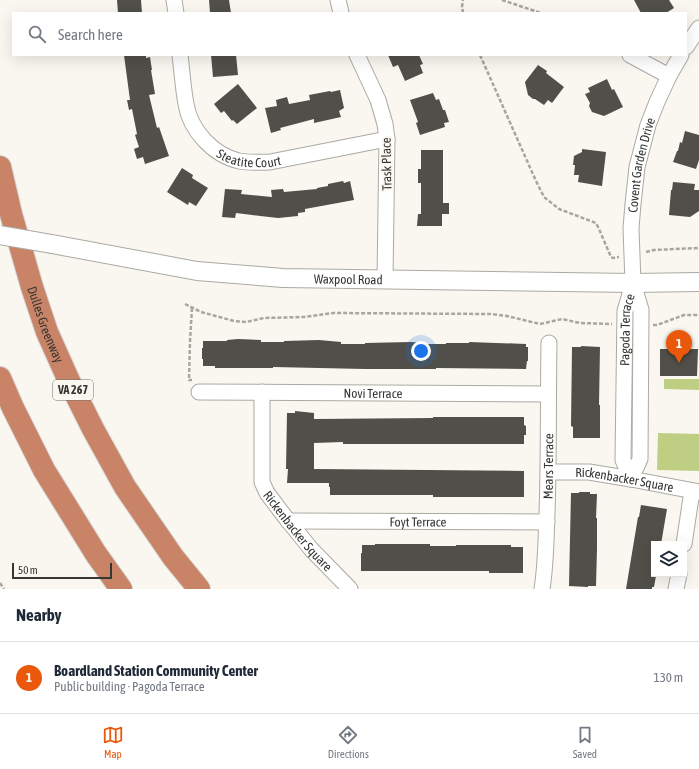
<!DOCTYPE html>
<html lang="en">
<head>
<meta charset="utf-8">
<style>
	body { margin:0; font-family:"Asap Condensed",sans-serif; background:#f2f2f3; color:#1f2937 }
	.controls { position:absolute; right:12px; bottom:12px; display:grid; overflow:hidden; border-radius:0px; box-shadow:0 4px 16px #0002 }
	.controls button { width:36px; height:36px; display:grid; place-items:center; padding:0; border:0; border-bottom:1px solid #e0e1e3; background:#fff; color:#1f2937; font:20px sans-serif }
	.scale { position:absolute; left:12px; bottom:10px; width:100px; box-sizing:border-box; padding-left:4px; border:2px solid #363633; border-top:0; font-size:11px; line-height:14px; white-space:nowrap; color:#363633; -webkit-text-stroke:3px #f9f7ef; paint-order:stroke }
	.you { position:absolute; left:421px; top:351px; width:14px; height:14px; margin:-10px; border:3px solid #fff; border-radius:50%; background:#1a73e8; box-shadow:0 0 0 6px #1a73e833 }
	.badge { display:grid; place-items:center; width:26px; height:26px; border-radius:50%; background:#ea580c; color:#fff; font-size:13px; font-weight:700 }
	.pin { position:absolute; translate:-50% -33px; filter:drop-shadow(0 1px 2px #0008) }
	.pin::after { content:''; position:absolute; top:21px; width:14px; height:12px; background:inherit; clip-path:polygon(0 0,100% 0,50% 100%) }
	.list { margin:0; padding:0; list-style:none }
	h2 { display:flex; justify-content:space-between; align-items:center; height:52px; margin:0; padding:0 16px; font-size:17px }
	h2 small { font-size:13px; font-weight:400; color:#747a83 }
	.list li { display:grid; grid-template-columns:26px 1fr auto; gap:12px; align-items:center; box-sizing:border-box; height:72px; padding:0 16px; border-top:1px solid #e0e1e3 }
	.list b { display:block; font-size:15px; white-space:nowrap }
	.list p { margin:0; font-size:13px; white-space:nowrap; color:#747a83 }
	.list em { font-size:13px; font-style:normal; color:#747a83 }
	.icon { flex:none; width:22px; height:22px; fill:none; stroke:currentColor; stroke-width:2; stroke-linecap:round; stroke-linejoin:round }
	.map { position:relative; flex:none; width:699px; height:589px; overflow:hidden }
	.search { position:absolute; background:#fff; box-shadow:0 4px 16px #0002; left:12px; right:12px; top:12px; height:44px; display:flex; align-items:center; gap:10px; box-sizing:border-box; padding:0 14px; border-radius:0px; color:#747a83; font-size:15px }
	.sheet { height:124px; background:#fff }
	nav { display:flex; justify-content:space-around; align-items:center; box-sizing:border-box; height:56px; border-top:1px solid #e0e1e3; background:#fff; font-size:11px; color:#747a83 }
	nav a { display:grid; justify-items:center; gap:2px }
	nav .on { color:#ea580c }
	.map>svg:first-child { display:block }
	.green { fill:#bece83 }
	.building { fill:#514f49 }
	.lines { fill:none; stroke-linecap:round; stroke-linejoin:round }
	.minor-casing { stroke:#abaaa2; stroke-width:17 }
	.tertiary-casing { stroke:#abaaa2; stroke-width:20 }
	.motorway-casing { stroke:#d3d3d2; stroke-width:24 }
	.path { stroke:#a7a6a0; stroke-width:2.5; stroke-dasharray:4 2; stroke-linecap:butt }
	.minor { stroke:#fff; stroke-width:15 }
	.tertiary { stroke:#fff; stroke-width:18 }
	.motorway { stroke:#c98367; stroke-width:22 }
	.tertiary-bridge-casing { stroke:#abaaa2; stroke-width:20; stroke-linecap:butt }
	.tertiary-bridge { stroke:#fff; stroke-width:18 }
	.labels { text-anchor:middle; stroke-width:4; stroke-linejoin:round; paint-order:stroke }
	.shield { fill:#f9f7ef; stroke:#70706b; stroke-width:1 }
	.shield-label { font-size:12px; font-weight:bold; fill:#363633 }
	.street-label { font-size:13px; fill:#363633; stroke:#f9f7ef }
</style>
</head>
<body>
<div class="map">
<svg width="699" height="589" viewBox="0 0 699 589">
	<rect width="100%" height="100%" fill="#f9f7ef"/>
	<path class="green" d="M664 379H699V390L664 389Z
		M658 433 699 434V471L657 470Z"/>
	<path class="building" d="M117 0H141L142 13H118Z
		M209 0H229L231 13H210Z
		M634 0H669L674 8 666 13H641Z
		M124 55H146V58L150 57 152 70H151L155 94 149 95 157 128 159 127 169 156 145 164 143 157 137 159 134 149 139 147 135 135 137 134 132 109 129 110 127 100H130Z
		M211 55H236L238 75 213 77Z
		M388 55H419L423 64 420 65 423 73 405 81 398 65 393 67Z
		M538 65 547 71 546 73 564 87 552 103 548 100 544 105 535 99H533L528 95 525 82Z
		M607 79 612 90 614 89 623 107 604 116 592 112 589 106 590 103 585 94 590 92 588 88Z
		M238 84 257 108 237 124 233 120 232 121 224 111 221 113 214 104Z
		M340 90 344 108 339 111 341 117 314 123V119L280 128 281 130 271 133 265 108 277 106 276 100 287 97 289 104 310 100 309 95 330 91 331 92Z
		M433 93 436 100 439 99 443 110H445L449 122 444 123 445 127 420 135 416 123 418 122 410 100Z
		M685 131 699 135V160L696 169 673 162 677 151H678L680 142 682 143Z
		M582 149 606 152 602 186 578 182 579 175H574L575 165H573L574 156 582 152Z
		M421 150H443V203H449V214H442V226H417L418 214H421V183H418V169H421Z
		M182 168 193 175 192 178 208 188 196 206 189 202 188 205 167 192Z
		M343 181 344 183 350 181 354 200 305 209V212L298 213V216L278 218 236 213 235 218 222 217 225 189 242 190 241 194 272 197 271 190 283 189 284 192 317 189V188L328 186V184Z
		M673 182 695 184 694 190H699V211L690 217 669 215 671 190H672Z
		M238 339 261 340V342H284V341L319 340 341 342V344H365V343L411 342 423 343 422 344H446V343H469V342L526 344V347H528V361H527L526 369 436 368V369H365L273 367V368H215V366H203V359H202V348H203V341H227V340Z
		M581 346 600 347 599 405H600V438H573V427L571 426 572 347H581Z
		M660 349H698L697 376H660Z
		M295 411 314 413V419L433 418V417H524V425L526 426V435H524V444H343V442L314 443V469L524 471V497H433V495H330V487H329V483H287L288 469H286L287 413H295Z
		M579 492H590V494H597L596 518H597V549L596 586H588V587L569 586 571 493H579Z
		M641 505 667 509 661 544H654V575L656 576 654 587H652V589H626L638 517H639Z
		M375 544H430V546H456V545H511V547H523V573H489V571H361V553H362V545H375Z"/>
	<g class="lines">
		<g class="minor-casing">
			<g id="minor">
				<path d="M174 0 176 13"/>
				<path d="M338 0 341 13"/>
				<path d="M686 47 699 28"/>
				<path id="s1" d="M180 55C182 71 183 88 186 104 190 130 213 155 239 161 250 163 259 162 270 162L387 139"/>
				<path d="M357 55 378 100 385 124 387 139 385 279"/>
				<path d="M630 55 669 76"/>
				<path id="s2" d="M199 392 548 394"/>
				<path id="s3" d="M262 392V482L267 493 286 518 311 549 350 589"/>
				<path id="s4" d="M549 472H589L631 479 699 492"/>
				<path id="s5" d="M631 479 640 459 641 310 633 283 631 228 633 204 637 167 648 125 657 102 669 76 681 55"/>
				<path id="s6" d="M631 479 623 460 625 311 633 284"/>
				<path id="s7" d="M288 521 547 522"/>
				<path d="M684 544 692 491"/>
				<path id="s8" d="M542 589C546 564 546 539 547 513 549 457 548 400 549 343"/>
				<path d="M676 589 679 574"/>
			</g>
		</g>
		<g class="tertiary-casing">
			<g id="tertiary">
				<path id="s9" d="M52 244 197 271 283 278 633 283 699 282"/>
			</g>
		</g>
		<g class="motorway-casing">
			<g id="motorway">
				<path id="s10" d="M0 167 11 214 32 287 47 332 69 381 93 429 125 487 173 557 199 589"/>
				<path d="M0 378 13 408 44 470 96 554 121 589"/>
			</g>
		</g>
		<path class="path" d="M502 0 541 13
			M463 13 462 7 463 0
			M480 55 536 181 544 197 559 209 596 223 599 229 611 257 613 258 619 257
			M646 252 654 250 699 248
			M185 304 201 312 234 321 246 322 264 318 304 317 333 313 490 314 507 316 540 324 562 319 580 323 612 324
			M192 308 190 341 189 380H192
			M653 325H657L684 315H699
			M0 583 4 589"/>
		<use href="#minor" class="minor"/>
		<use href="#tertiary" class="tertiary"/>
		<use href="#motorway" class="motorway"/>
		<g class="tertiary-bridge-casing">
			<path id="tertiary-bridge" d="M0 235 52 244"/>
		</g>
		<use href="#tertiary-bridge" class="tertiary-bridge"/>
	</g>
	<g class="labels">
		<rect class="shield" x="53" y="380" width="40" height="20" rx="3"/>
		<g class="shield-label">
			<text x="73" y="394">VA 267</text>
		</g>
		<g class="street-label">
			<text dy="5" stroke="none"><textPath href="#s1" startOffset="141">Steatite Court</textPath></text>
			<text transform="translate(386 164) rotate(-91)" y="5">Trask Place</text>
			<text dy="5" stroke="none"><textPath href="#s5" startOffset="318">Covent Garden Drive</textPath></text>
			<text dy="5" stroke="none"><textPath href="#s9" startOffset="299">Waxpool Road</textPath></text>
			<text dy="5" stroke="none"><textPath href="#s10" startOffset="164">Dulles Greenway</textPath></text>
			<text dy="5" stroke="none"><textPath href="#s6" startOffset="151">Pagoda Terrace</textPath></text>
			<text dy="5" stroke="none"><textPath href="#s2" startOffset="174">Novi Terrace</textPath></text>
			<text dy="5" stroke="none"><textPath href="#s8" startOffset="123">Mears Terrace</textPath></text>
			<text dy="5" stroke="none"><textPath href="#s4" startOffset="76">Rickenbacker Square</textPath></text>
			<text dy="5" stroke="none"><textPath href="#s7" startOffset="130">Foyt Terrace</textPath></text>
			<text dy="5" stroke="none"><textPath href="#s3" startOffset="151">Rickenbacker Square</textPath></text>
		</g>
	</g>
</svg>
<div class="controls">
<button><svg class="icon" aria-label="layers" viewBox="0 0 24 24"><path d="M12 4l9 5-9 5-9-5zM3 14l9 5 9-5"/></svg></button>
</div>
<div class="scale">50 m</div>
<div class="you"></div>
<div class="pin badge" style="left:679px;top:363px">1</div>
<div class="search"><svg class="icon" aria-label="search" viewBox="0 0 24 24"><circle cx="10" cy="10" r="6"/><path d="M15 15l6 6"/></svg>Search here</div>
</div>
<section class="sheet">
<h2>Nearby<small></small></h2>
<ul class="list">
<li><span class="badge">1</span><div><b>Boardland Station Community Center</b><p>Public building · Pagoda Terrace</p></div><em>130 m</em></li>
</ul>
</section>
<nav>
<a class="on"><svg class="icon" aria-label="map" viewBox="0 0 24 24"><path d="M3 6l6-2 6 2 6-2v14l-6 2-6-2-6 2zM9 4v14M15 6v14"/></svg>Map</a>
<a><svg class="icon" aria-label="directions" viewBox="0 0 24 24"><path d="M12 3l9 9-9 9-9-9zM9 14v-3h6M13 9l2 2-2 2"/></svg>Directions</a>
<a><svg class="icon" aria-label="saved" viewBox="0 0 24 24"><path d="M7 4h10v16l-5-4-5 4z"/></svg>Saved</a>
</nav>
</body>
</html>
